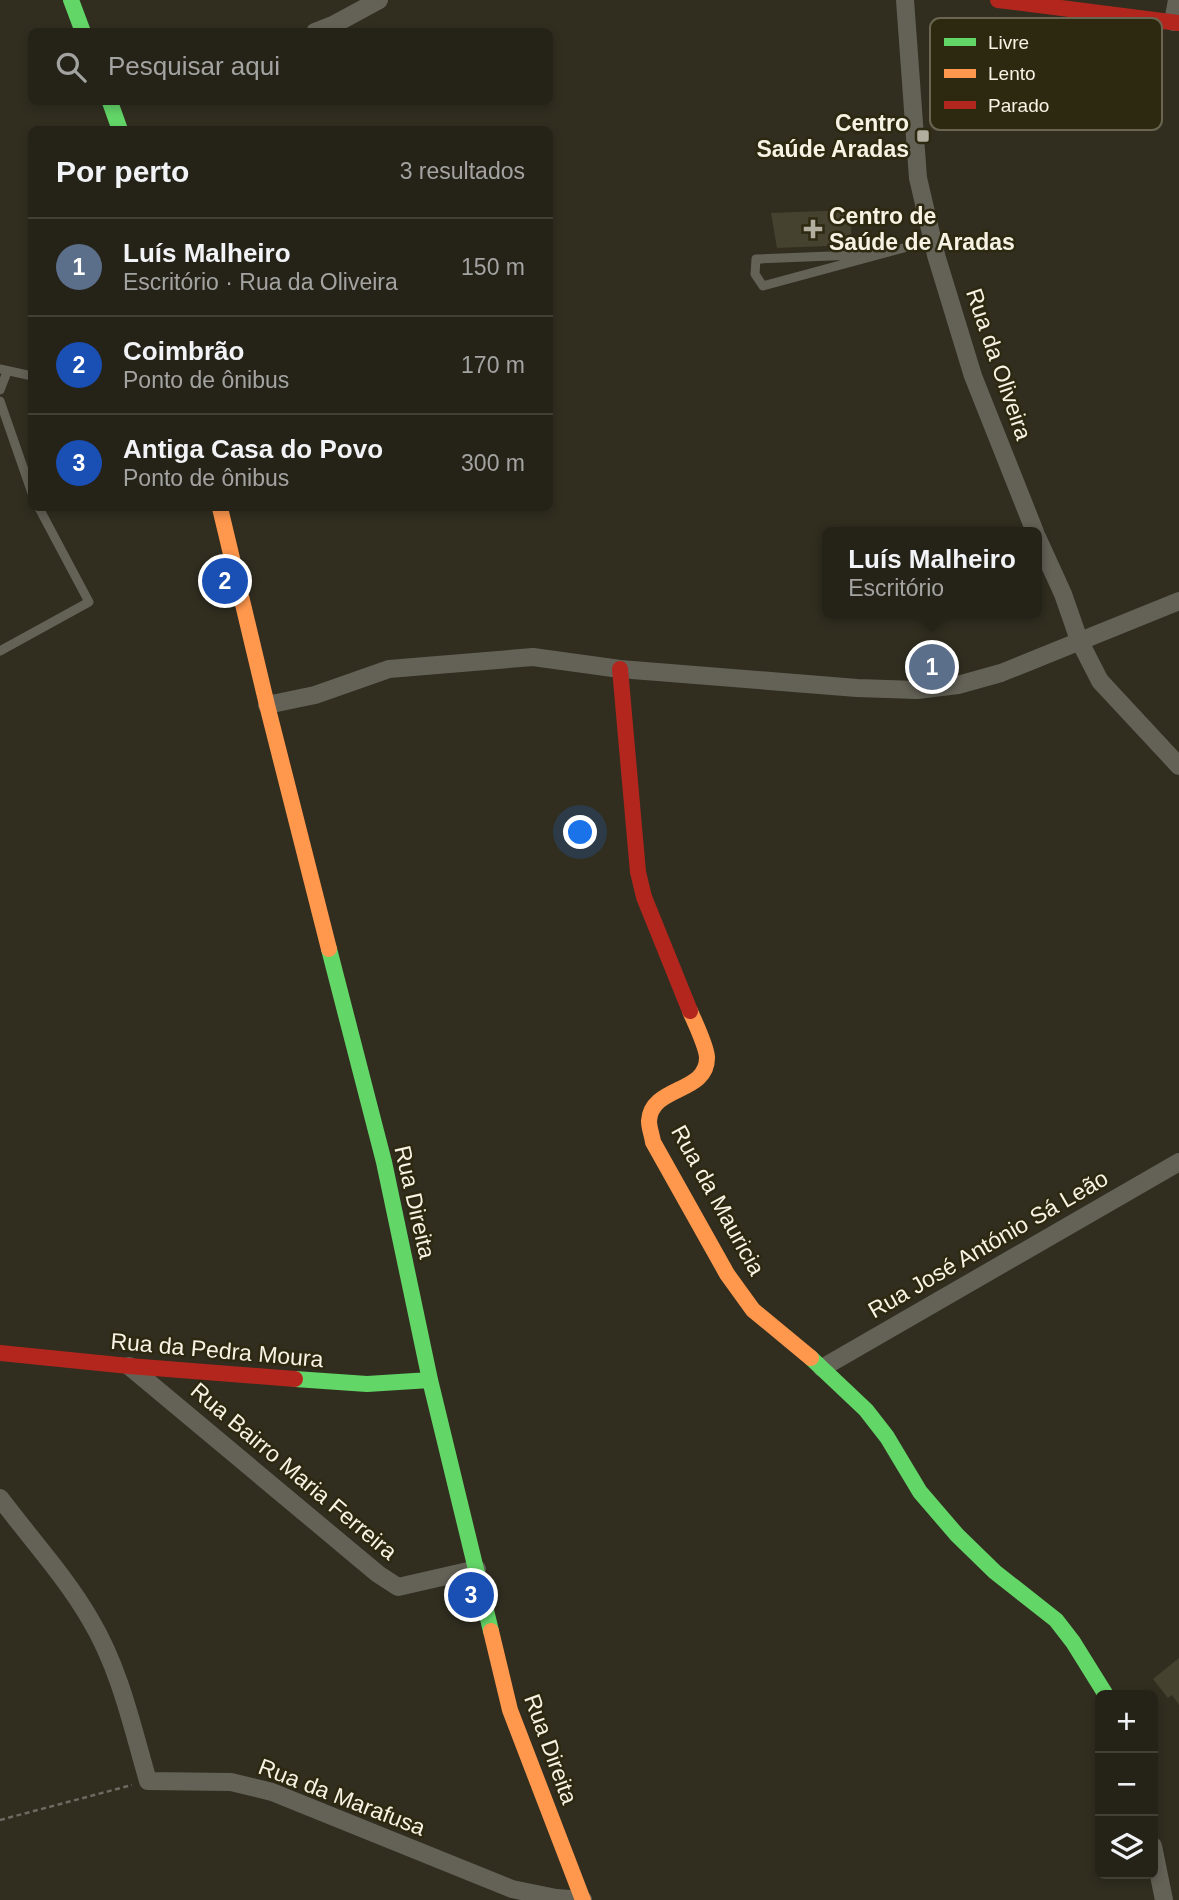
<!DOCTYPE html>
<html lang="pt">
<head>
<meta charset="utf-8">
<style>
	body { margin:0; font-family:Helvetica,sans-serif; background:#2d2a21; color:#f1f3f6 }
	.controls { position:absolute; right:21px; bottom:21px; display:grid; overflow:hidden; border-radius:10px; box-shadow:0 4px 10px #0003 }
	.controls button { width:63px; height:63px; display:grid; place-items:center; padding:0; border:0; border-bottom:2px solid #423f37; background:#252218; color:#f1f3f6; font:35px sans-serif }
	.you { position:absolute; left:581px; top:833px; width:24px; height:24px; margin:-18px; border:5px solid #fff; border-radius:50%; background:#1a73e8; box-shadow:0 0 0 10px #1a73e833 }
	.badge { display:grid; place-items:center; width:46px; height:46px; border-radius:50%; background:#b1ae9f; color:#fff; font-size:23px; font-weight:700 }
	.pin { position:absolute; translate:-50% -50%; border:4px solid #fff; box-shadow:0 2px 7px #0006 }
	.popup { position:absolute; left:822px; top:527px; width:220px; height:91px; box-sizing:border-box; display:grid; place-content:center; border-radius:10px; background:#252218; filter:drop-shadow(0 2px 5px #0005); font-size:23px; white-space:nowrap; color:#a3a4a2 }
	.popup b { font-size:26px; color:#f1f3f6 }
	.popup::after { content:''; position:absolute; left:50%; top:100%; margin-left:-14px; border:14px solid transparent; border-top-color:#252218 }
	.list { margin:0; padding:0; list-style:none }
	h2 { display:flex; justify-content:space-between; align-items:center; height:91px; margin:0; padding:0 28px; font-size:30px }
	h2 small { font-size:23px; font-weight:400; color:#a3a4a2 }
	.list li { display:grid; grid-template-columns:46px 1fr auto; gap:21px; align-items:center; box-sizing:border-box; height:98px; padding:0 28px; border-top:2px solid #423f37 }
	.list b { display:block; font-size:26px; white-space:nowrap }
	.list p { margin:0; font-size:23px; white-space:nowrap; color:#a3a4a2 }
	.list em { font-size:23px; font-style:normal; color:#a3a4a2 }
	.icon { flex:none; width:38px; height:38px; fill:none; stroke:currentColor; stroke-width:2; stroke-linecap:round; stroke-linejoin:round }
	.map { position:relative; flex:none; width:1179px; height:1900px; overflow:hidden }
	.search { position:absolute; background:#252218; box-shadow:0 4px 10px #0003; left:28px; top:28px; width:525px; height:77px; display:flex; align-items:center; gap:18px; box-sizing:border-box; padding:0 24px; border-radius:10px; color:#a3a4a2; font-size:26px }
	.panel { position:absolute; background:#252218; box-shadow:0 4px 10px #0003; left:28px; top:126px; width:525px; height:385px; border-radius:10px }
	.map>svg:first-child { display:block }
	.building { fill:#464230 }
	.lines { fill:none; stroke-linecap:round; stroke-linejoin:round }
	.path { stroke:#6c6a61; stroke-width:2.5; stroke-dasharray:5 3.5; stroke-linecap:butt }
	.lane { stroke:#646257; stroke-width:9 }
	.street { stroke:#646257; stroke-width:18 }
	.fast { stroke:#63d668; stroke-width:16 }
	.slow { stroke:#ff974d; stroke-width:16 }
	.jam { stroke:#b3261e; stroke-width:16 }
	.poi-dot { fill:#b1ae9f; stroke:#2d2810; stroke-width:2.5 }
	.labels { text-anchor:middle; stroke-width:5; stroke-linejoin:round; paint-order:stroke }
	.poi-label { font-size:23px; font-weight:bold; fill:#f6f3e4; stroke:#2d2810; text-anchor:end }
	.street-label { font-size:23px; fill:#f6f3e4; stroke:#2d2810 }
	.key { fill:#2d2810; stroke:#696550; stroke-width:2 }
	.key-label { font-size:19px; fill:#f6f3e4 }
</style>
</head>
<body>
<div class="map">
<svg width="1179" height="1900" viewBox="0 0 1179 1900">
	<rect width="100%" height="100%" fill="#312e20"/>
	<path class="building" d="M850 210 852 245 777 248 771 213Z
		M1179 1658V1705L1172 1695 1168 1698 1153 1679Z"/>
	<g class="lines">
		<path class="path" d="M0 1820 132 1785"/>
		<path class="lane" d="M881 254 756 259 755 274 763 286 933 240
			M0 369 32 376
			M0 390 7 372
			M0 401 32 493
			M0 651 89 602 39 508"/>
		<path class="street" d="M905 0 918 178 936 255 973 376 1035 532
			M1173 22 1177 0
			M315 32 333 25 379 0
			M1037 537 1063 594 1079 640 1100 681 1179 766
			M267 705 315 695 389 669 533 657 620 669 857 688 917 690 958 685 1001 673 1179 601
			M129 1366 378 1574 398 1587 477 1569
			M822 1368 1179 1162
			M0 1498C30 1538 65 1576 90 1619 120 1669 132 1726 148 1781L231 1782 272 1792 512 1889 556 1898 583 1900
			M1153 1846 1164 1900"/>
		<path class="fast" d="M71 0 83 32
			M110 102 120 130
			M329 949 384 1162 430 1380 491 1631
			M811 1358 866 1410 887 1437 920 1492 957 1535 995 1572 1056 1620 1073 1642 1106 1695
			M295 1379 367 1384 430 1380"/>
		<path class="slow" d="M220 508 267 705 329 949
			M690 1011C695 1023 706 1045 707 1057 708 1094 651 1085 649 1121 649 1128 652 1135 653 1142L727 1274 753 1310 811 1358
			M491 1631 510 1710 583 1900"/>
		<path class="jam" d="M998 0 1179 23
			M620 669 638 872 644 897 690 1011
			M0 1353 129 1366 295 1379"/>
	</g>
	<g class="poi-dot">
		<rect x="916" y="129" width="14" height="14" rx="3.5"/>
		<path d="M809.5 218.5h7v7h7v7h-7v7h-7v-7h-7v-7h7z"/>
	</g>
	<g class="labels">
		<g class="poi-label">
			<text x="909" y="131">Centro<tspan x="909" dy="26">Saúde Aradas</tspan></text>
			<text x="829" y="224" text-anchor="start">Centro de<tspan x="829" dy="26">Saúde de Aradas</tspan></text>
		</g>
		<g class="street-label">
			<text transform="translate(999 364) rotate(71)" y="8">Rua da Oliveira</text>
			<text transform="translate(718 1200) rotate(61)" y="8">Rua da Mauricia</text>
			<text transform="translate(415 1202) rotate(77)" y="8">Rua Direita</text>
			<text transform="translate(988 1244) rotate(-30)" y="8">Rua José António Sá Leão</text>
			<text transform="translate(217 1350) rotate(5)" y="8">Rua da Pedra Moura</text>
			<text transform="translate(294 1471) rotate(40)" y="8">Rua Bairro Maria Ferreira</text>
			<text transform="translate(551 1749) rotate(70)" y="8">Rua Direita</text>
			<text transform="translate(342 1797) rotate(21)" y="8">Rua da Marafusa</text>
		</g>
	</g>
	<rect x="930" y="18" width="232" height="112" rx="10" class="key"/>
	<rect x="944" y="38" width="32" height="8" fill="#63d668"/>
	<rect x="944" y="69" width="32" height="9" fill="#ff974d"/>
	<rect x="944" y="101" width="32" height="8" fill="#b3261e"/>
	<g class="key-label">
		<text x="988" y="49">Livre</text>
		<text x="988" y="80">Lento</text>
		<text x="988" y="112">Parado</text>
	</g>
</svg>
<div class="controls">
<button>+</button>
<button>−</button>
<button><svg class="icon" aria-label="layers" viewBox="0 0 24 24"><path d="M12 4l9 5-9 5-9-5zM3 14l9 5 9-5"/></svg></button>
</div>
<div class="you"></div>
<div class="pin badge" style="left:932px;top:667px;background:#5c6f8a">1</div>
<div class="popup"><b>Luís Malheiro</b>Escritório</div>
<div class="pin badge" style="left:225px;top:581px;background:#1a4fb4">2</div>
<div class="pin badge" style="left:471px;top:1595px;background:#1a4fb4">3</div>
<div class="search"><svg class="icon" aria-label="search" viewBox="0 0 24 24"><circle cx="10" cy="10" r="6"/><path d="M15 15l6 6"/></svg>Pesquisar aqui</div>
<section class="panel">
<h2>Por perto<small>3 resultados</small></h2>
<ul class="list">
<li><span class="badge" style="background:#5c6f8a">1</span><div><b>Luís Malheiro</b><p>Escritório · Rua da Oliveira</p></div><em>150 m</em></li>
<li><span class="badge" style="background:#1a4fb4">2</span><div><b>Coimbrão</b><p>Ponto de ônibus</p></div><em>170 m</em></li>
<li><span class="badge" style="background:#1a4fb4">3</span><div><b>Antiga Casa do Povo</b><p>Ponto de ônibus</p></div><em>300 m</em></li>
</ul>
</section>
</div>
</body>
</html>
